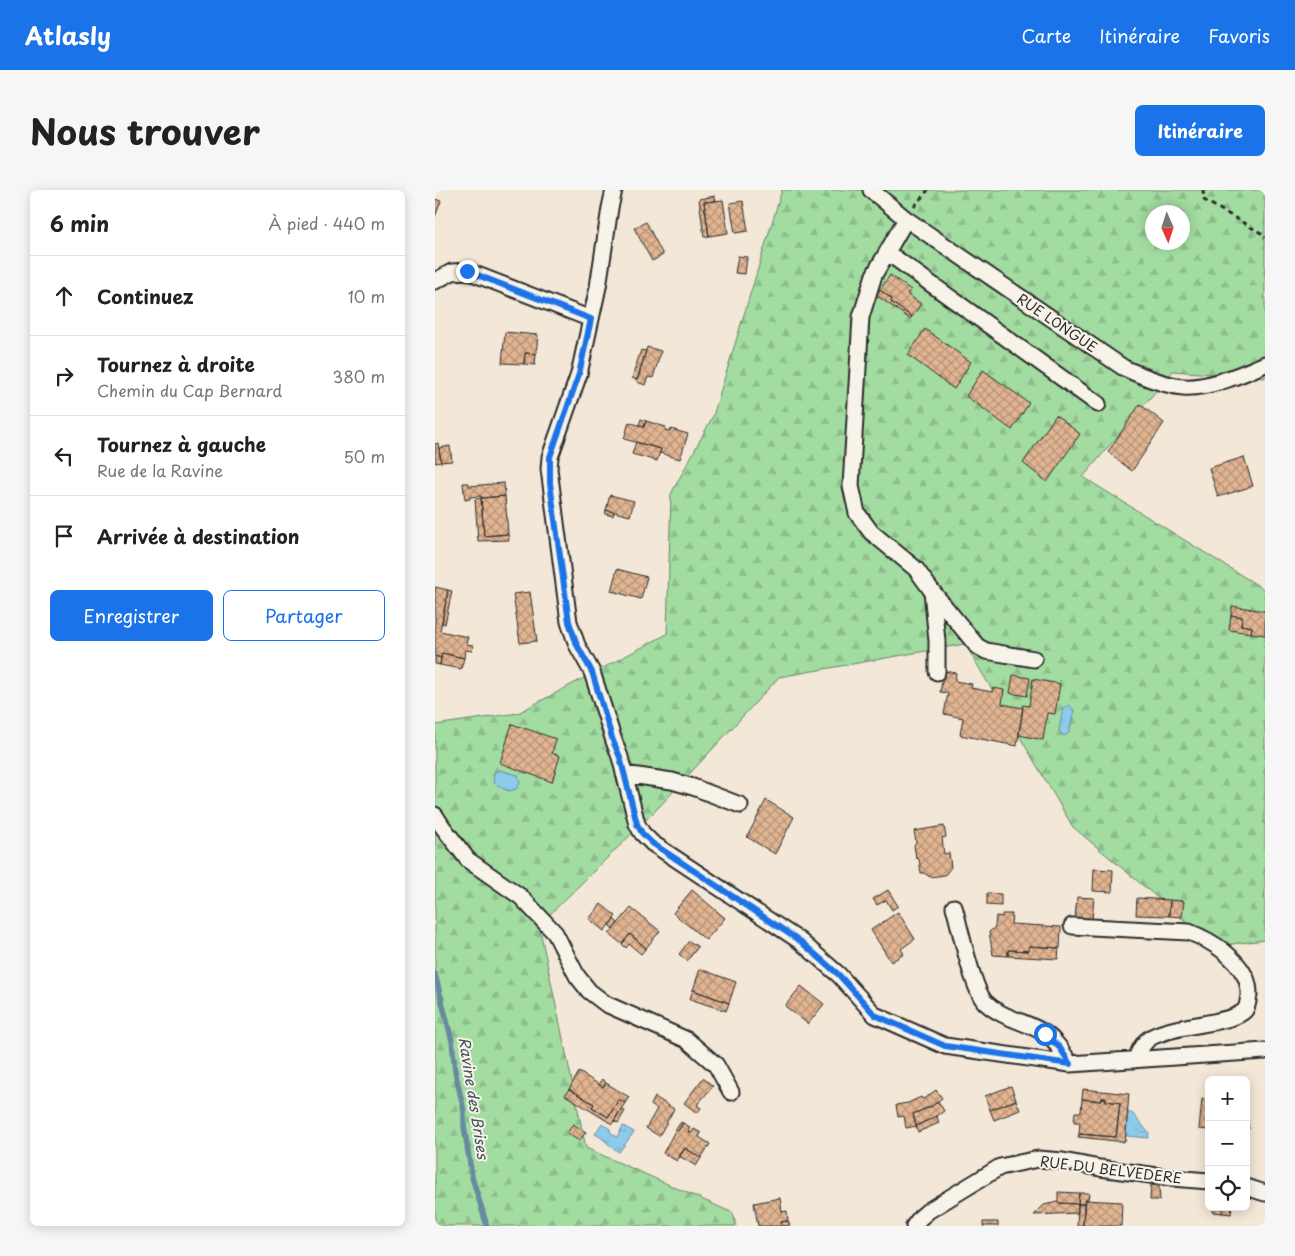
<!DOCTYPE html>
<html lang="fr">
<head>
<meta charset="utf-8">
<style>
	body { margin:0; font-family:"Playpen Sans",sans-serif; background:#f6f6f6; color:#222 }
	.controls { position:absolute; right:15px; bottom:15px; display:grid; overflow:hidden; border-radius:8px; box-shadow:0 2px 12px #0003 }
	.controls button { width:45px; height:45px; display:grid; place-items:center; padding:0; border:0; border-bottom:1px solid #e0e0e0; background:#fff; color:#222; font:25px sans-serif }
	.compass { position:absolute; left:710px; top:15px; width:45px; height:45px; border-radius:50%; background:#fff; box-shadow:0 2px 12px #0003; rotate:177deg }
	.stop { position:absolute; width:15px; height:15px; margin:-11px; border:4px solid #1a73e8; border-radius:50%; background:#fff }
	.stop.end { background:#1a73e8; border-color:#fff; box-shadow:0 1px 5px #0008 }
	.list { margin:0; padding:0; list-style:none }
	h2 { display:flex; justify-content:space-between; align-items:center; height:65px; margin:0; padding:0 20px; font-size:21px }
	h2 small { font-size:16px; font-weight:400; color:#767676 }
	.list li { display:grid; grid-template-columns:32px 1fr auto; gap:15px; align-items:center; box-sizing:border-box; height:80px; padding:0 20px; border-top:1px solid #e0e0e0 }
	.list b { display:block; font-size:19px; white-space:nowrap }
	.list p { margin:0; font-size:16px; white-space:nowrap; color:#767676 }
	.list em { font-size:16px; font-style:normal; color:#767676 }
	.actions { display:flex; gap:10px; padding:15px 20px }
	.actions a { flex:1; padding:11px 0; border:1px solid #1a73e8; border-radius:8px; text-align:center; font-size:18px; color:#1a73e8 }
	.actions .main { background:#1a73e8; color:#fff }
	.icon { flex:none; width:28px; height:28px; fill:none; stroke:currentColor; stroke-width:2; stroke-linecap:round; stroke-linejoin:round }
	.map { position:relative; flex:none; width:830px; height:1036px; overflow:hidden; border-radius:8px }
	header { display:flex; align-items:center; gap:30px; box-sizing:border-box; height:70px; padding:0 25px; background:#1a73e8; color:#fff }
	header strong { font-size:24px }
	nav { display:flex; gap:28px; margin-inline-start:auto; font-size:18px }
	.intro { display:flex; align-items:center; justify-content:space-between; box-sizing:border-box; height:120px; padding:0 30px }
	h1 { margin:0; font-size:35px }
	.button { padding:12px 22px; border-radius:8px; background:#1a73e8; color:#fff; font-size:18px; font-weight:700 }
	main { display:flex; gap:30px; padding:0 30px }
	aside { flex:1; background:#fff; border-radius:8px; box-shadow:0 2px 12px #0003 }
	.map>svg:first-child { display:block }
	.forest { fill:url(#forest-firs); stroke:#668466; fill-rule:evenodd }
	.water { fill:url(#water-ripples); stroke:#668b9f }
	.lines { fill:none; stroke-linecap:round; stroke-linejoin:round }
	.stream { stroke:#668b9f; stroke-width:5.5 }
	.building { fill:url(#building-cross-hatch); stroke:#2b2b2b }
	.street-casing { stroke:#2b2b2b; stroke-width:19 }
	.path { stroke:#2b2b2b; stroke-width:3; stroke-dasharray:5 4; stroke-linecap:butt }
	.street { stroke:#f7f3e8; stroke-width:15 }
	.route { stroke:#1a73e8; stroke-width:6 }
	.labels { text-anchor:middle; stroke-width:4; stroke-linejoin:round; paint-order:stroke }
	.street-label { font-size:14px; fill:#2b2b2b; stroke:#f7f3e8 }
	.water-label { font-size:15px; font-style:italic; fill:#44535c; stroke:#f7f3e8 }
</style>
</head>
<body>
<header>
<strong>Atlasly</strong>
<nav><a>Carte</a><a>Itinéraire</a><a>Favoris</a></nav>
</header>
<div class="intro"><h1>Nous trouver</h1><a class="button">Itinéraire</a></div>
<main>
<aside>
<h2>6 min<small>À pied · 440 m</small></h2>
<ul class="list">
<li><svg class="icon" aria-label="ahead" viewBox="0 0 24 24"><path d="M12 20V5M6 11l6-6 6 6"/></svg><div><b>Continuez</b></div><em>10 m</em></li>
<li><svg class="icon" aria-label="right" viewBox="0 0 24 24"><path d="M7 20v-9h11M14 6l5 5-5 5"/></svg><div><b>Tournez à droite</b><p>Chemin du Cap Bernard</p></div><em>380 m</em></li>
<li><svg class="icon" aria-label="left" viewBox="0 0 24 24"><path d="M17 20v-9H6M10 6l-5 5 5 5"/></svg><div><b>Tournez à gauche</b><p>Rue de la Ravine</p></div><em>50 m</em></li>
<li><svg class="icon" aria-label="arrive" viewBox="0 0 24 24"><path d="M6 21V4h12l-3 4 3 4H6"/></svg><div><b>Arrivée à destination</b></div></li>
</ul>
<div class="actions"><a class="main">Enregistrer</a><a>Partager</a></div>
</aside>
<div class="map">
<svg width="830" height="1036" viewBox="0 0 830 1036">
	<defs>
		<pattern id="forest-firs" width="22" height="20" patternUnits="userSpaceOnUse" patternTransform="scale(1.25)"><rect width="22" height="20" fill="#a2dca1"/><path d="M5 1l3.5 6h-7zM16 11l3.5 6h-7z" fill="#8cbd8b"/></pattern>
		<pattern id="water-ripples" width="26" height="14" patternUnits="userSpaceOnUse" patternTransform="scale(1.25)"><rect width="26" height="14" fill="#8dcbed"/><path d="M2 4q2-2 4 0t4 0M15 11q2-2 4 0t4 0" fill="none" stroke="#7aaecb"/></pattern>
		<pattern id="building-cross-hatch" width="8" height="8" patternUnits="userSpaceOnUse" patternTransform="scale(1.25)"><rect width="8" height="8" fill="#e1b592"/><path d="M0 0l8 8M0 8l8-8" fill="none" stroke="#b79377"/></pattern>
	</defs>
	<rect width="100%" height="100%" fill="#f3e7d7"/>
	<filter id="ink" filterUnits="userSpaceOnUse"><feTurbulence type="fractalNoise" baseFrequency=".02" numOctaves="2"/><feDisplacementMap in="SourceGraphic" scale="10" xChannelSelector="R" yChannelSelector="G"/><feConvolveMatrix kernelMatrix="1 2 1 2 8 2 1 2 1" color-interpolation-filters="sRGB"/></filter>
	<g filter="url(#ink)">
		<path class="forest" d="M347 0H830V188L738 181 648 287 830 400V750L780 756 638 637 530 454 344 487 224 617 104 735 151 958 298 1023 301 1036H0V535L83 523 232 444 236 304 278 226ZM718 22H748V52H718Z"/>
		<path class="water" d="M634 515 639 520 634 543 629 546 624 541 628 518Z
			M64 580 83 585 85 593 81 599 73 601 59 593 58 585 60 582Z
			M693 922 698 924 714 943 713 948 691 946Z
			M167 933 175 939 176 943 182 947 188 936 199 942 184 962C174 956 170 949 160 944Z"/>
		<g class="lines">
			<path class="stream" d="M0 784 17 851 20 881 29 921V936L37 987 52 1036"/>
		</g>
		<path class="building" d="M280 6 281 11 269 12 274 46 269 47 264 9Z
			M0 9 6 11 0 27Z
			M288 10 293 43 274 46 269 12Z
			M308 11 313 41 300 43 295 13Z
			M211 32 228 65 217 71 199 38Z
			M303 66 312 67 310 84 300 83Z
			M455 85 476 100 472 104 486 114 477 127 456 112 457 109 445 100Z
			M445 100 457 109 456 112 477 127 475 129 441 105Z
			M490 139 536 172 519 199 473 165Z
			M70 142 103 145 101 164 90 163 89 174 67 173Z
			M212 157 226 161 218 188 213 187 210 195 202 192Z
			M206 160 211 161 202 190 197 188Z
			M90 163 101 164 100 175 89 174Z
			M548 180 594 213 577 240 531 206Z
			M705 214 729 233 697 281 673 262Z
			M621 225 645 244 612 292 588 273Z
			M206 229 211 231 209 237 204 235Z
			M211 231 231 237 230 240 235 241 236 239 253 244 245 269 225 263 226 259 189 249 194 232 209 237Z
			M201 252 226 259 222 271 197 264Z
			M3 253 6 272 0 273V254Z
			M15 256 17 271 6 272 4 258Z
			M809 267 818 296 783 307 774 278Z
			M28 293H34V296L69 293 70 306 46 308V306L35 307V309L30 310Z
			M175 305 199 311 195 326 171 320Z
			M70 306 73 344 49 346 46 308Z
			M46 308 49 346 73 344 74 350 43 351 40 309Z
			M171 320 179 322 178 326 170 324Z
			M182 379 212 387 206 409 176 401Z
			M0 397 13 400 5 441 33 447 31 454 38 455 37 461 30 460 29 468 7 463 6 468 0 466Z
			M13 400 17 401 10 434 7 433Z
			M95 402 102 451 85 453 78 404Z
			M797 416 830 421V445L816 443 817 437 806 435 807 427 796 425Z
			M796 425 807 427 806 435 817 437 816 443 794 440Z
			M7 463 29 468 26 479 5 475Z
			M0 466 6 468 5 475 0 474Z
			M509 481 521 483 520 491 537 494 536 498 557 502 558 498 569 500 567 514 588 518 582 556 525 545 528 528 509 524 513 503 505 502Z
			M578 485 595 488 592 506 575 503Z
			M598 489 625 494 620 524 612 523 608 550 584 545 588 515 594 516Z
			M77 534 121 549 117 563 125 566 117 592 65 573Z
			M331 610 359 627 340 664 312 647Z
			M509 636 511 647 507 648 509 664 514 663 516 677 510 685 495 687 489 683H486L484 669 481 668 479 655 481 652 479 641Z
			M659 679 678 680 677 702 658 701Z
			M257 700 290 728 271 750 238 723Z
			M453 700 463 716 457 720 451 710 442 715 438 709Z
			M552 703 566 704V716L552 715Z
			M642 707 659 708 657 729 640 728Z
			M702 708 735 710 734 726 701 725Z
			M735 710 749 711 747 727 734 726Z
			M166 714 181 726 169 741 154 729Z
			M196 718 225 741 211 758 195 744 187 754 174 744Z
			M463 722 480 749 466 759 469 764 456 772 436 740Z
			M567 724H577L576 734 626 737 625 758 594 756V761L573 760V766L558 765 554 742 560 737 561 726 567 727Z
			M179 729 183 733 178 739 174 735Z
			M195 744 211 758 206 764 194 754 191 758 187 754Z
			M254 751 263 757 252 771 244 764Z
			M594 756 624 758 623 769 573 766V760L594 761Z
			M265 779 301 792 294 813 258 800Z
			M366 796 389 814 373 834 350 816Z
			M258 800 294 813 291 821 255 809Z
			M144 882 168 897 171 893 194 907 190 913 184 909 173 927 157 917 159 914 134 899Z
			M268 888 278 896 262 915 266 918 262 923 249 913Z
			M167 889 171 893 168 897 163 894Z
			M576 896 581 910 555 920 550 906Z
			M134 899 159 914 157 917 173 927 184 909 190 913 177 934 130 905Z
			M648 899 694 904 690 952 643 947 644 944 681 947 685 913 671 911V908H667L666 911 647 909Z
			M501 900 507 908 497 916 478 924 481 936 471 938 469 926 463 927 461 915 473 913 486 907 487 909 490 908Z
			M220 907 239 919 224 946 211 938 222 919 216 915Z
			M667 908H671V911L685 913 681 947 644 944 645 932H639L640 922H646L647 909 666 911Z
			M767 909 774 910V940L764 939Z
			M581 910 585 920 559 930 555 920Z
			M503 911 509 921 502 926 481 936 478 924 497 916Z
			M186 919 190 921 183 933 179 931Z
			M811 921 814 939 811 940Z
			M502 926 504 933 483 942 481 936Z
			M246 932 248 933 243 941 241 939Z
			M248 933 255 937 253 942 256 943 259 939 266 943 264 947 275 954 266 968 250 958 242 971 228 963 241 939 243 941Z
			M138 934 151 942 144 951 132 943Z
			M250 958 266 968 261 976 244 966Z
			M716 995 724 996 725 1010H715Z
			M623 1002 644 1003 643 1014 623 1013Z
			M644 1003H654L653 1010H650L649 1014H643Z
			M345 1008 347 1022 352 1021 353 1031 346 1032 347 1036H323L319 1013Z
			M650 1010 687 1012 686 1036H648Z
			M622 1012 623 1013 643 1014V1023L599 1025 609 1015Z
			M643 1014H649L648 1036H642Z
			M778 1017 788 1018 787 1023 778 1022Z
			M782 1017H797L796 1024 787 1023 788 1018Z
			M353 1031 355 1035 347 1036 346 1032Z
			M548 1032H563V1036H548Z"/>
		<g class="lines">
			<g class="street-casing">
				<path id="street" d="M179 0 175 18 163 97 144 184 115 267 114 279 134 432 142 455 157 482 179 551 185 567 202 634 207 643 217 653 365 751 404 785 440 825 510 856 635 874 830 861
					M436 0 471 29 689 178C707 186 728 195 748 197 773 199 808 184 830 174
					M471 29 439 85 426 127 416 296 422 323 436 342 481 379 497 401 502 451V482
					M453 63 663 214
					M0 91 17 82 32 81 156 129
					M497 401 542 456 551 461 599 469
					M189 584 237 591 258 597 305 615
					M0 625 7 636 33 670 86 707 120 743 142 786 154 801 171 814 252 850 281 875 296 902
					M519 717C525 737 537 798 550 812 567 829 592 831 611 844 622 852 628 863 635 874
					M637 736 754 742C777 751 798 764 810 786 813 792 814 798 814 805 813 810 813 816 810 820 797 835 737 834 715 848 707 853 704 862 700 870
					M811 997 830 1003
					M479 1036 485 1028 493 1021 565 977 603 969 628 971 665 978 737 988 774 991"/>
			</g>
			<path class="path" d="M768 0 769 10 826 43 830 48
				M479 17 493 0"/>
			<use href="#street" class="street"/>
		</g>
	</g>
	<g class="lines" filter="url(#ink)">
		<path class="route" d="M32 81 156 129 144 184 115 267V293L134 432 142 455 157 482 178 551 185 567 202 634 207 643 217 653 365 751 404 785 440 825 510 856 635 874 625 858 610 844"/>
	</g>
	<g class="labels">
		<g class="street-label">
			<text transform="translate(622 133) rotate(34)" y="5">RUE LONGUE</text>
			<text transform="translate(676 980) rotate(7)" y="5">RUE DU BELVEDERE</text>
		</g>
		<g class="water-label">
			<text transform="translate(38 908) rotate(81)" y="5">Ravine des Brises</text>
		</g>
	</g>
</svg>
<div class="controls">
<button>+</button>
<button>−</button>
<button><svg class="icon" aria-label="locate" viewBox="0 0 24 24"><circle cx="12" cy="12" r="6"/><path d="M12 2v4M12 18v4M2 12h4M18 12h4"/></svg></button>
</div>
<svg class="compass" viewBox="-18 -18 36 36"><path d="M0-13l5 13h-10z" fill="#e53935"/><path d="M0 13l5-13h-10z" fill="#767676"/></svg>
<div class="stop" style="left:610px;top:844px"></div>
<div class="stop end" style="left:32px;top:81px"></div>
</div>
</main>
</body>
</html>
